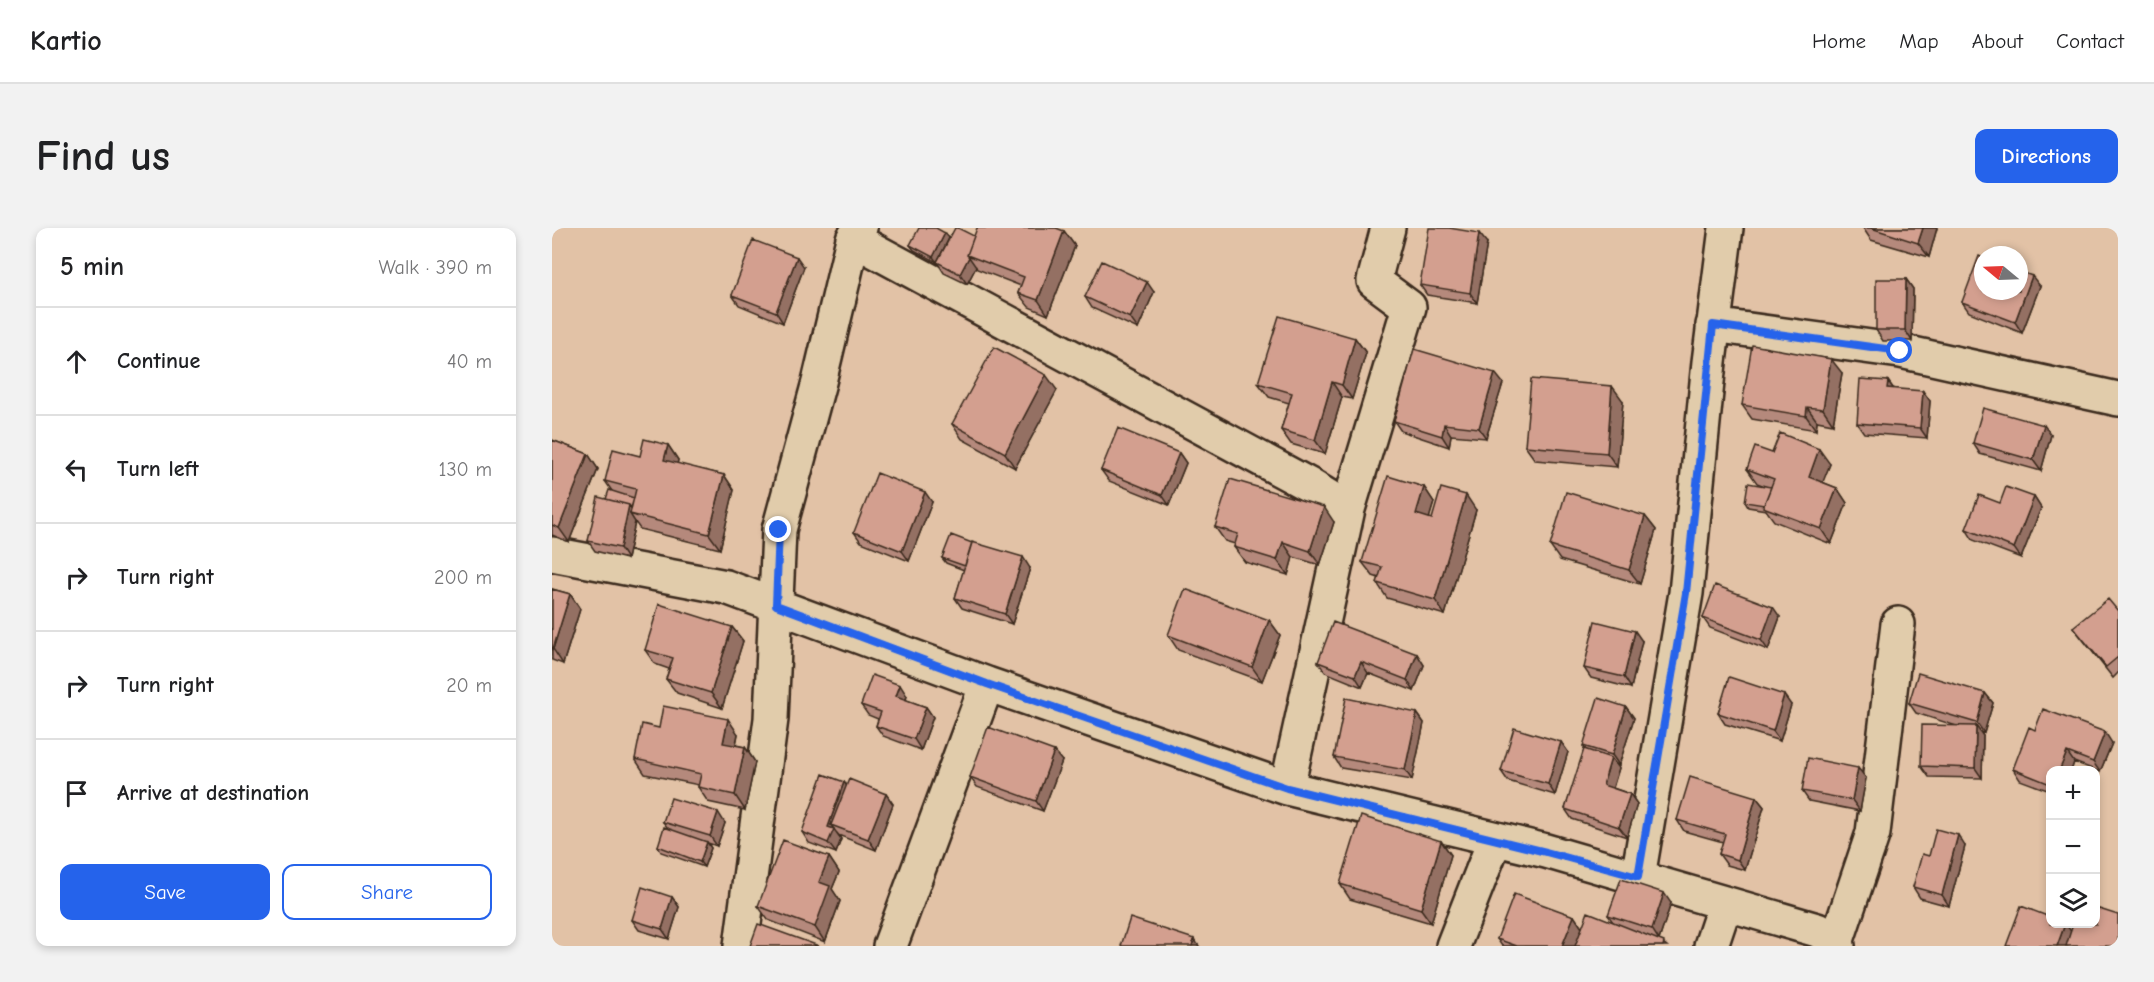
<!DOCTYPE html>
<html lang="en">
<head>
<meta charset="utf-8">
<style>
	body { margin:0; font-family:"Comic Neue",sans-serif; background:#f2f2f2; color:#202124 }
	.controls { position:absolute; right:18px; bottom:18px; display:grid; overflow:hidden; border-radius:12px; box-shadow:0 3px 9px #0003 }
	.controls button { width:54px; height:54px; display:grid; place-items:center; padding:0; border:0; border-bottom:2px solid #e0e0e0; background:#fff; color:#202124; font:30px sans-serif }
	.compass { position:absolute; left:1422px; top:18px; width:54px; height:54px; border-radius:50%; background:#fff; box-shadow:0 3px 9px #0003; rotate:289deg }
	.stop { position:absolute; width:18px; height:18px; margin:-14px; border:4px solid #2563eb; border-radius:50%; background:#fff }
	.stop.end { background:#2563eb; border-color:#fff; box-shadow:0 2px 6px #0008 }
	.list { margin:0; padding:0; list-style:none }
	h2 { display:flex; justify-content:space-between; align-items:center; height:78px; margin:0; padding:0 24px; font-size:26px }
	h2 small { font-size:20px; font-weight:400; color:#757577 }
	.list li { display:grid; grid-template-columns:39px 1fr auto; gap:18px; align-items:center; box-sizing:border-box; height:108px; padding:0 24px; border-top:2px solid #e0e0e0 }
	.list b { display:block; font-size:22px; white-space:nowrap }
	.list em { font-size:20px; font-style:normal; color:#757577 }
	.actions { display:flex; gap:12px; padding:18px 24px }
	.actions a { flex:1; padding:14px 0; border:2px solid #2563eb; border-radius:12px; text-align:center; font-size:21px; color:#2563eb }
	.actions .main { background:#2563eb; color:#fff }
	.icon { flex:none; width:33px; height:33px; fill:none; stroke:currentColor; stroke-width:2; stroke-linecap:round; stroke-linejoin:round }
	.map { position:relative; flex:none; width:1566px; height:718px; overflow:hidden; border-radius:12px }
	header { display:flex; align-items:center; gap:36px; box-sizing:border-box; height:84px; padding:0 30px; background:#fff; border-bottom:2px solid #e0e0e0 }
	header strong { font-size:28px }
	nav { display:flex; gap:33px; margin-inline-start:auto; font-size:21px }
	.intro { display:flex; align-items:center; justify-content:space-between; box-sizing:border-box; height:144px; padding:0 36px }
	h1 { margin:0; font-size:42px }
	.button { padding:15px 27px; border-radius:12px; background:#2563eb; color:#fff; font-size:21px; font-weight:700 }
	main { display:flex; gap:36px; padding:0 36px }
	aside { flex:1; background:#fff; border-radius:12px; box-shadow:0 3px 9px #0003 }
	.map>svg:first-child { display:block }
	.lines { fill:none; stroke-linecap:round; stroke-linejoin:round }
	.street-casing { stroke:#3b2a1e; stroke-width:38 }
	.street { stroke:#e1ccab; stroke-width:33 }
	.wall { fill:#b5897b; stroke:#3b2a1e; stroke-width:1.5 }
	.shaded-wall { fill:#946f64; stroke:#3b2a1e; stroke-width:1.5 }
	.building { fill:#d39f8f; stroke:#3b2a1e; stroke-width:1.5 }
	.route { stroke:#2563eb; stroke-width:8 }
</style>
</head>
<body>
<header>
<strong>Kartio</strong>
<nav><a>Home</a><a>Map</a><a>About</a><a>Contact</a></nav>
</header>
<div class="intro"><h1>Find us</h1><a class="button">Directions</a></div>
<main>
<aside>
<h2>5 min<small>Walk · 390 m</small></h2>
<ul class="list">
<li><svg class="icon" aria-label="ahead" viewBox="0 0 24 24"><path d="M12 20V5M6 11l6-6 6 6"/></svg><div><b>Continue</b></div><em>40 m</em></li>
<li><svg class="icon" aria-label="left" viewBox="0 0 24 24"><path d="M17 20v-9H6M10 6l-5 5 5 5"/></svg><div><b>Turn left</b></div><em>130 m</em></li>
<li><svg class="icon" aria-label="right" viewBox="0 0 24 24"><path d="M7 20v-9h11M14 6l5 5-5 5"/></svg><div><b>Turn right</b></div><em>200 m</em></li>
<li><svg class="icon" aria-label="right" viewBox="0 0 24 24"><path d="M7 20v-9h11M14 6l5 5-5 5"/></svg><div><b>Turn right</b></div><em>20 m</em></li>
<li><svg class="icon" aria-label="arrive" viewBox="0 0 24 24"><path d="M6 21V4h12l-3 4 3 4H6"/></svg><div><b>Arrive at destination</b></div></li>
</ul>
<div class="actions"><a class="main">Save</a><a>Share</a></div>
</aside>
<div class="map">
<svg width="1566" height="718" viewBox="0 0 1566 718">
	<rect width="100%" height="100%" fill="#e2c2a6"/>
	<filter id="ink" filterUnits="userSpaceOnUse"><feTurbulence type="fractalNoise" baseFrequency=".0167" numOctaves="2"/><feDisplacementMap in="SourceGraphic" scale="12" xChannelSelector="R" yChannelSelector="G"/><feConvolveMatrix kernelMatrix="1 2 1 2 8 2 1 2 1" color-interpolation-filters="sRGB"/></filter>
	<g filter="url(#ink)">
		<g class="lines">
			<g class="street-casing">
				<path id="street" d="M308 0 301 11 757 257 796 281 735 560 994 623 1265 702 1285 712 1286 718
					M1161 97 1348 123 1566 171
					M796 281 857 79 822 53 836 0
					M0 326 174 359 435 456 338 718
					M435 456 735 560
					M1086 649 1134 365 1157 134 1174 0
					M1285 712 1321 605 1346 396
					M189 718 219 491 227 302 267 154 301 11
					M901 718 943 611
					M1159 718 1173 676"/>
			</g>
			<use href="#street" class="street"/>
		</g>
		<path class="wall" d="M1311 0H1385L1377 29 1319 12Z
			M512 3 523 18 496 87 477 79 466 65 469 58 425 41 424 39 415 56 392 45 385 34 422 8Z
			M397 10 385 34 362 22 358 17Z
			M935 15 925 75 875 67 868 57Z
			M252 39 231 95 187 77 180 67Z
			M1354 51 1361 61 1360 113H1331L1324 102Z
			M1488 58 1470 105 1417 84 1410 74Z
			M602 64 586 101 540 80 533 69Z
			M803 110 814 125 800 171 790 169 773 226 739 216 729 202 737 175 717 169 706 155Z
			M1290 145 1281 196 1265 193 1264 202 1200 191 1190 177Z
			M1336 153 1341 160 1378 173 1375 210 1312 205 1305 195Z
			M951 155 934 210 899 207 897 219 849 203 842 193Z
			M505 162 463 240 410 211 400 196Z
			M1071 173 1065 239 983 232 973 218Z
			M1499 207 1489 243 1428 226 1421 215Z
			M0 212 36 226 46 241 17 314 0 307Z
			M116 217 126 232 125 236 172 247 182 262 168 321 88 301 83 294 75 331 43 323 36 313 54 271 60 263 53 253 88 228Z
			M627 225 634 235 617 277 557 253 549 242Z
			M1220 225 1278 236 1270 254 1285 260 1295 275 1279 316 1222 293 1214 282 1196 279 1193 274 1213 258 1205 255 1195 241Z
			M872 259 882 274 877 290 880 291 924 282 893 387 835 370 825 355 827 350 821 348 810 334Z
			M1482 269 1489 280 1469 330 1421 312 1414 301 1448 275Z
			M380 274 357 333 309 314 302 304Z
			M1093 288 1104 302 1088 356 1008 332 998 318Z
			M782 294 768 337 741 329 736 347 693 334 682 319 683 316 673 313 663 299Z
			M390 330 478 340 460 396 410 380 403 370 412 342 394 335Z
			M0 361 18 366 28 381 11 436 0 432Z
			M1566 383V445L1561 450 1521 399Z
			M1228 389 1216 422 1158 400 1151 390Z
			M717 392 728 407 710 453 626 422 616 407Z
			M180 399 191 413 170 480 125 465 114 451 117 441 103 436 93 422Z
			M1090 413 1079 460 1039 450 1032 440Z
			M865 426 872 437 862 463 816 445 810 459 773 444 766 434Z
			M1433 465 1441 475 1432 505 1428 504 1431 508 1430 550 1377 549 1369 538 1405 498 1364 485 1357 475Z
			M355 468 354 472 374 479 381 489 369 522 331 508 324 498 326 491 316 487 309 477Z
			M1239 477 1228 513 1173 496 1166 485Z
			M1074 479 1082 490 1067 537 1064 536 1067 540 1061 560 1078 566 1085 576 1075 609 1020 591 1013 581 1034 522 1031 518Z
			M865 485 872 495 860 552 789 540 782 529Z
			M107 500 186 506 184 517 193 519 203 534 193 582 156 574 146 559 147 557 93 546 83 531Z
			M1483 502 1560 515 1548 544 1522 534 1519 543H1498V563L1468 552 1461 541Z
			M1009 514 1016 524 1003 567 956 553 949 543Z
			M510 533 491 583 425 559 418 549Z
			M1314 550 1308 583 1257 573 1250 563Z
			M292 554 295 558 334 566 341 576 324 622 286 607 285 605 289 611 284 625 257 615 250 604Z
			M1204 569 1212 579 1193 642 1175 637 1167 626 1171 614 1132 603 1125 592Z
			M111 594 173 595 165 618 156 615 159 620 152 639 109 624 106 618 116 600Z
			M889 613 899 627 879 695 798 671 788 656Z
			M1413 618 1397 678 1368 670 1361 659 1377 628Z
			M277 629 287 644 280 661 288 673 273 714 216 692 206 678Z
			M120 669 127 679 117 711 87 702 80 692Z
			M1119 675 1107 712 1115 718H950L945 711 1022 688 1030 700 1061 694 1056 687Z"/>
		<path class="shaded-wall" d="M1371 0H1385L1377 29 1366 15Z
			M512 3 523 18 496 87 486 72Z
			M393 5 397 10 385 34 381 29Z
			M927 5 935 15 925 75 918 65Z
			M245 29 252 39 231 95 224 84Z
			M417 29 424 39 415 56 408 46Z
			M1480 48 1488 58 1470 105 1463 94Z
			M1354 51 1361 61 1360 113 1353 102Z
			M595 54 602 64 586 101 578 90Z
			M803 110 814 125 800 171 790 157Z
			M1279 131 1290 145 1281 196 1271 181Z
			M943 145 951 155 934 210 927 200Z
			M494 147 505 162 463 240 453 225Z
			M1336 153 1343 163 1335 160Z
			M780 154 790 169 773 226 763 212Z
			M1060 158 1071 173 1065 239 1055 225Z
			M1371 163 1378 173 1375 210 1368 200Z
			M1255 179 1265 193 1264 202 1254 188Z
			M892 196 899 207 897 219 890 208Z
			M1492 197 1499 207 1489 243 1481 232Z
			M116 217 126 232 123 247 112 232Z
			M1267 221 1278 236 1267 264 1257 249Z
			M627 225 634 235 617 277 610 267Z
			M36 226 46 241 17 314 7 300Z
			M172 247 182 262 168 321 157 306Z
			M872 259 882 274 874 301 864 286Z
			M1285 260 1295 275 1279 316 1269 301Z
			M373 264 380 274 357 333 350 323Z
			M914 267 924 282 893 387 883 372Z
			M1482 269 1489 280 1469 330 1462 320Z
			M77 277 84 288 78 286 83 294 75 331 68 320Z
			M772 279 782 294 768 337 758 323Z
			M1093 288 1104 302 1088 356 1077 342Z
			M731 314 741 329 736 347 725 332Z
			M471 329 478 340 460 396 453 386Z
			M18 366 28 381 11 436 1 421Z
			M1221 379 1228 389 1216 422 1209 412Z
			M717 392 728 407 710 453 700 439Z
			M180 399 191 413 170 480 159 465Z
			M1083 403 1090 413 1079 460 1072 449Z
			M865 426 872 437 862 463 855 452Z
			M809 434 816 445 810 459 803 448Z
			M348 457 355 468 351 478 344 468Z
			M1433 465 1441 475 1432 505 1425 495Z
			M1232 467 1239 477 1228 513 1221 503Z
			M374 479 381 489 369 522 362 511Z
			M1074 479 1082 490 1067 537 1060 527Z
			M865 485 872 495 860 552 853 542Z
			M176 491 186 506 181 529 171 515Z
			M1424 498 1431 508 1430 550 1423 540Z
			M1553 504 1560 515 1548 544 1541 534Z
			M1009 514 1016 524 1003 567 996 556Z
			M193 519 203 534 193 582 183 567Z
			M502 523 510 533 491 583 484 573Z
			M1515 524 1522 534 1519 543H1507Z
			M1059 530 1067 540 1058 568 1051 557Z
			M1306 540 1314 550 1308 583 1300 572Z
			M292 554 299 564 279 597 289 611 284 625 276 615V599Z
			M334 566 341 576 324 622 316 611Z
			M1078 566 1085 576 1075 609 1067 599Z
			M1204 569 1212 579 1193 642 1186 632Z
			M166 584 173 595 165 618 158 608Z
			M1406 607 1413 618 1397 678 1390 667Z
			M889 613 899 627 879 695 869 681Z
			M155 614 159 620 152 639 148 634Z
			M277 629 287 644 280 661 288 673 273 714 263 699 267 654Z
			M1112 665 1119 675 1107 712 1100 701Z
			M120 669 127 679 117 711 110 701Z
			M1022 688 1032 703 1026 718H1010Z
			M1513 696H1514L1520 705 1516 718H1505Z
			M642 711 647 718H640Z"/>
		<path class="building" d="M367 0H384L393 5 381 29 358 17Z
			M403 0H406L422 8 415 27 417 29 408 46 385 34Z
			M425 0H504L512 3 486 72 466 65 472 49 415 27Z
			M877 0H897L927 5 918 65 868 57Z
			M1319 0H1371L1366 15Z
			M201 12 245 29 224 84 180 67Z
			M1427 28 1431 30V63H1467V43L1480 48 1463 94 1410 74Z
			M550 33 595 54 578 90 533 69Z
			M1324 51H1354L1353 102H1324Z
			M727 88 803 110 790 157 780 154 763 212 729 202 740 165 706 155Z
			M1200 117 1279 131 1271 181 1255 179 1254 188 1190 177Z
			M442 119 494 147 453 225 400 196Z
			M862 121 943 145 927 200 892 196 890 208 842 193Z
			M979 151 1060 158 1055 225 973 218Z
			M1308 151 1336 153 1335 160 1371 163 1368 200 1305 195Z
			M1431 180 1492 197 1481 232 1421 215Z
			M566 200 627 225 610 267 549 242Z
			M1228 205 1267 221 1257 249 1285 260 1269 301 1211 279 1222 251 1195 241 1203 219 1220 225Z
			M92 211 116 217 112 232 172 247 157 306 78 286 84 261 53 253 61 221 88 228Z
			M0 212 36 226 7 300 0 297Z
			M325 245 373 264 350 323 302 304Z
			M836 248 872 259 864 286 880 291 889 260 914 267 883 372 825 355 830 339 810 334Z
			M678 251 772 279 758 323 731 314 725 332 682 319 686 306 663 299Z
			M1196 255 1219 259 1212 277 1193 274Z
			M1454 259 1482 269 1462 320 1414 301 1427 267 1448 275Z
			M57 262 82 270 79 280 77 277 54 271Z
			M1014 264 1093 288 1077 342 998 318Z
			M46 269 77 277 68 320 36 313Z
			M399 307 420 315 413 338 390 330Z
			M420 314 471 329 453 386 403 370Z
			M1163 357 1221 379 1209 412 1151 390Z
			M0 361 18 366 1 421H0Z
			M633 361 717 392 700 439 616 407Z
			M1556 371 1566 383V429L1554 439 1521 399Z
			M107 376 180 399 159 465 114 451 121 430 93 422Z
			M1043 393 1083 403 1072 449 1032 440Z
			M781 394 865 426 855 452 809 434 803 448 766 434Z
			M1366 445 1433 465 1425 495 1357 475Z
			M320 447 348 457 344 468 374 479 362 511 324 498 329 484 309 477Z
			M1177 449 1232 467 1221 503 1166 485Z
			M794 470 865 485 853 542 782 529Z
			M1046 470 1074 479 1060 527 1031 518Z
			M111 478 176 491 171 515 193 519 183 567 146 559 149 546 83 531 90 496 107 500Z
			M1491 481 1553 504 1541 534 1515 524 1507 543H1498V556L1461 541 1477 499 1483 502Z
			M1370 497 1424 498 1423 540 1369 538Z
			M436 499 502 523 484 573 418 549Z
			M962 500 1009 514 996 556 949 543Z
			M1032 521 1059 530 1051 557 1078 566 1067 599 1013 581Z
			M1256 530 1306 540 1300 572 1250 563Z
			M271 546 292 554 276 599 282 601 276 615 250 604Z
			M1138 549 1204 569 1186 632 1167 626 1173 606 1125 592Z
			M297 551 334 566 316 611 279 597Z
			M119 570 166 584 158 608 111 594Z
			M809 588 889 613 869 681 788 656Z
			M112 599 155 614 148 634 106 618Z
			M1384 601 1406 607 1390 667 1361 659 1370 626 1377 628Z
			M231 612 277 629 267 654 278 658 263 699 206 678Z
			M1069 651 1112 665 1100 701 1056 687Z
			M90 659 120 669 110 701 80 692Z
			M962 666 1022 688 1010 718H965L945 711Z
			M1469 678 1498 689V696H1513L1505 718H1454Z
			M1544 680 1566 687V718H1514L1521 696H1544Z
			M1036 684 1112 714 1111 718H1023Z
			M578 690 642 711 640 718H569Z
			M206 696 267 718H198Z"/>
	</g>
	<g class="lines" filter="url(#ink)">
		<path class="route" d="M227 302 224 377 435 456 735 560 994 624 1086 649 1134 365 1161 97 1348 123"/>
	</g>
</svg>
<div class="controls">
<button>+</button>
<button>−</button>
<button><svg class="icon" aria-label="layers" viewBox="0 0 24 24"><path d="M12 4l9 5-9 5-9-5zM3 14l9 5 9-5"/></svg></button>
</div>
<svg class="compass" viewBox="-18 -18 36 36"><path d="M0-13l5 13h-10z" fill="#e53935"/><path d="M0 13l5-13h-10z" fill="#757577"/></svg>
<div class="stop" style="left:1348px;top:123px"></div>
<div class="stop end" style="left:227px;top:302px"></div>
</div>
</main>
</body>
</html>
